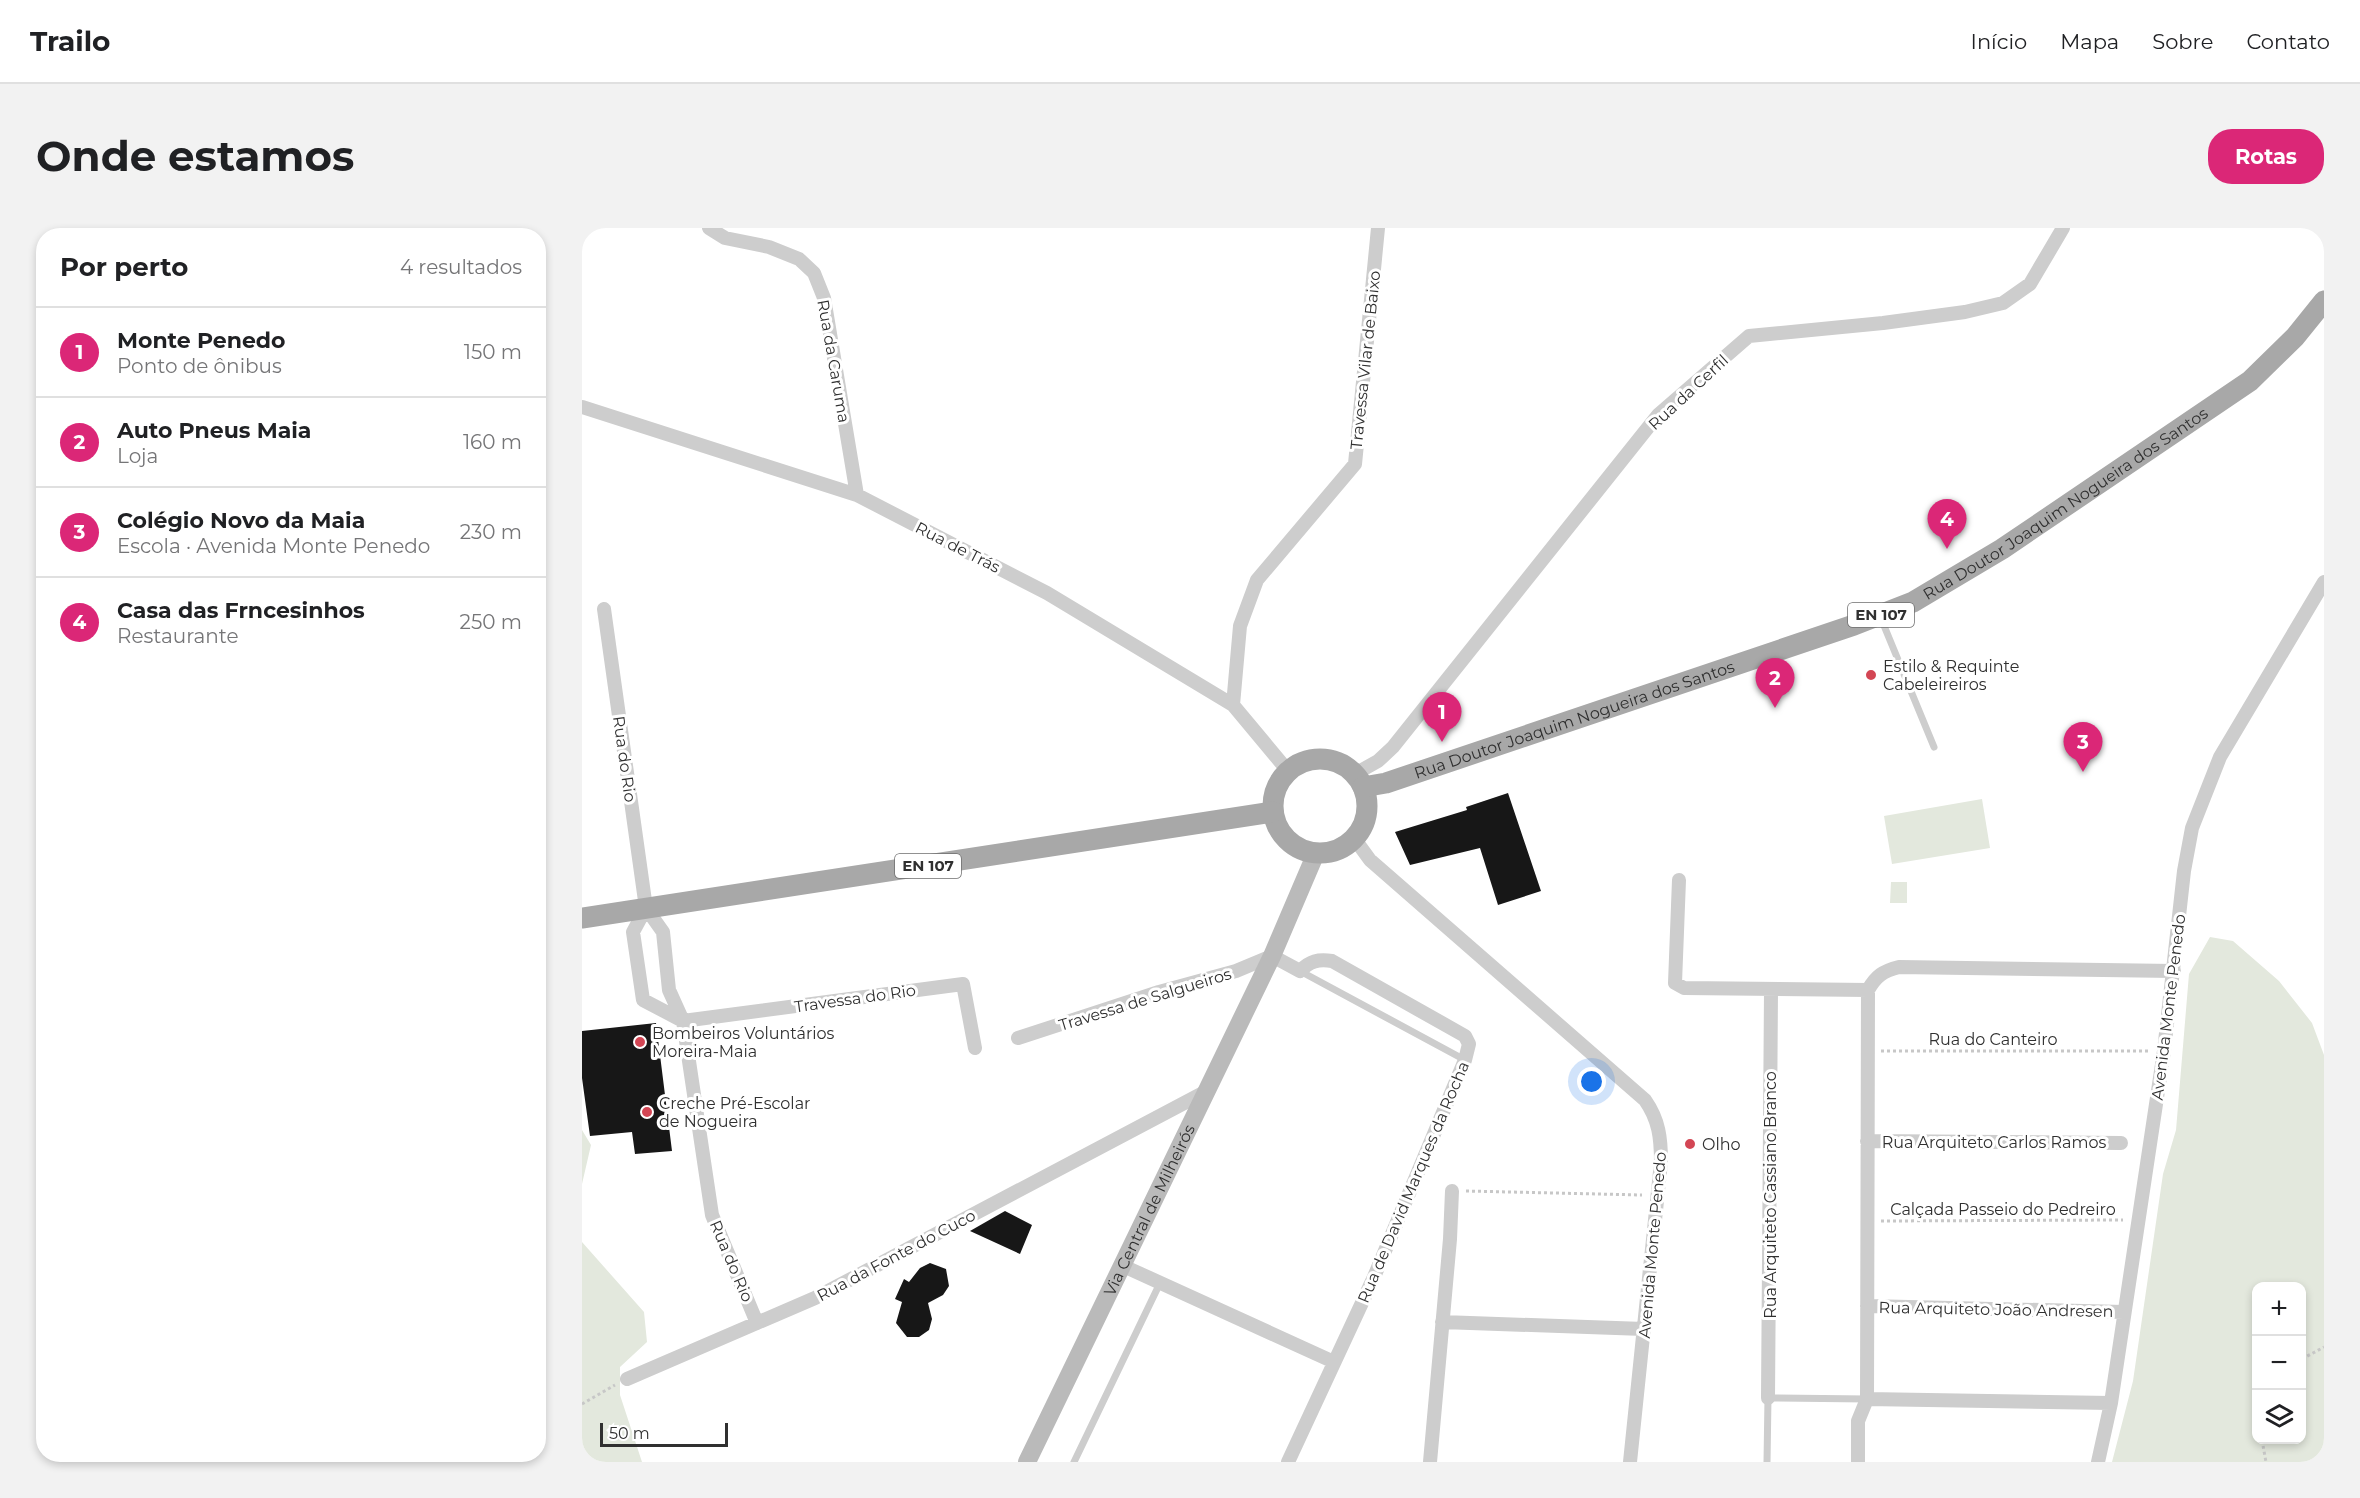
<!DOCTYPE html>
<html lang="pt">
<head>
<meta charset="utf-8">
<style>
	body { margin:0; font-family:Montserrat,sans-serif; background:#f2f2f2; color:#202124 }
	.controls { position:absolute; right:18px; bottom:18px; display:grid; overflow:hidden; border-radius:12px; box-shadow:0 3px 9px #0003 }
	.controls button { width:54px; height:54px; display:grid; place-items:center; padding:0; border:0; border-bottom:2px solid #e0e0e0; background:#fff; color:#202124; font:30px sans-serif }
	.scale { position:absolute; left:18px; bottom:15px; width:128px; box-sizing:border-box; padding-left:6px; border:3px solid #303030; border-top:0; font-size:16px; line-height:21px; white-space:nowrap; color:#303030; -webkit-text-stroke:4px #fff; paint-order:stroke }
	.you { position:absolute; left:1010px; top:854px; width:21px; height:21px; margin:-15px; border:4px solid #fff; border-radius:50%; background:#1a73e8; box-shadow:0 0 0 9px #1a73e833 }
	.badge { display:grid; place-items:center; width:39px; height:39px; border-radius:50%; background:#db2777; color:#fff; font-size:20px; font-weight:700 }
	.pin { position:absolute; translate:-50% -50px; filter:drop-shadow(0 2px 3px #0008) }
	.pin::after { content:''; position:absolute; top:32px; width:21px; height:18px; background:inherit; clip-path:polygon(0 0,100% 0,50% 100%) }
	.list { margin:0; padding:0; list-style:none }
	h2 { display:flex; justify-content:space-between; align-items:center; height:78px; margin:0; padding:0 24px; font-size:26px }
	h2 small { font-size:20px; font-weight:400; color:#757577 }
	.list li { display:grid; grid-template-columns:39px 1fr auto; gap:18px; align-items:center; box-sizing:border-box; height:90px; padding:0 24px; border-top:2px solid #e0e0e0 }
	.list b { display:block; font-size:22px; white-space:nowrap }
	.list p { margin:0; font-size:20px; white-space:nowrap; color:#757577 }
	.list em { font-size:20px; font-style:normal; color:#757577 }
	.icon { flex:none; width:33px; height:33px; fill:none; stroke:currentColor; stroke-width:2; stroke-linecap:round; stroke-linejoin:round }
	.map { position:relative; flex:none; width:1742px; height:1234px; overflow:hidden; border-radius:24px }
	header { display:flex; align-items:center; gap:36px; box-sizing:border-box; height:84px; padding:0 30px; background:#fff; border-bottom:2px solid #e0e0e0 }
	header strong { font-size:28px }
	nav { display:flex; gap:33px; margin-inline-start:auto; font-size:21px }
	.intro { display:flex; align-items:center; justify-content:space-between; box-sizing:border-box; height:144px; padding:0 36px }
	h1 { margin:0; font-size:42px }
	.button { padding:15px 27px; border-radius:24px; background:#db2777; color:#fff; font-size:21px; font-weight:700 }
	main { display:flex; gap:36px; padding:0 36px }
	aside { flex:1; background:#fff; border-radius:24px; box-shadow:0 3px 9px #0003 }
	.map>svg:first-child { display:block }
	.green { fill:#e3e8dd; fill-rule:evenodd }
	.building { fill:#171717 }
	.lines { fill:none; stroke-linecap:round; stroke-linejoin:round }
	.path { stroke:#c7c7c7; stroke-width:3; stroke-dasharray:3 3; stroke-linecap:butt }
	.lane { stroke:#cdcdcd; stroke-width:7 }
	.street { stroke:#cdcdcd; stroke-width:14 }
	.secondary { stroke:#bababa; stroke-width:18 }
	.primary { stroke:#a8a8a8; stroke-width:21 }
	.poi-dot { fill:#d34654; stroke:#fff; stroke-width:2 }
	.labels { text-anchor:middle; stroke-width:6; stroke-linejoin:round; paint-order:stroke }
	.shield { fill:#fff; stroke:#6e6e6e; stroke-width:1.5 }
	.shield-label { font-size:15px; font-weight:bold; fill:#303030 }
	.street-label { font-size:16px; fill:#303030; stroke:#fff }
	.poi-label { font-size:16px; fill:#303030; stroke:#fff; text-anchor:start }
</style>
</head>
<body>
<header>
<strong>Trailo</strong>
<nav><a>Início</a><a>Mapa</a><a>Sobre</a><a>Contato</a></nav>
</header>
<div class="intro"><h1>Onde estamos</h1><a class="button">Rotas</a></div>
<main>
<aside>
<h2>Por perto<small>4 resultados</small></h2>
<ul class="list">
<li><span class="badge">1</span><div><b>Monte Penedo</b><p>Ponto de ônibus</p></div><em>150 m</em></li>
<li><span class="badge">2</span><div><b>Auto Pneus Maia</b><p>Loja</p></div><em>160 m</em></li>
<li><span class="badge">3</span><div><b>Colégio Novo da Maia</b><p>Escola · Avenida Monte Penedo</p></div><em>230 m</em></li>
<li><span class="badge">4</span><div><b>Casa das Frncesinhos</b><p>Restaurante</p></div><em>250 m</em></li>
</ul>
</aside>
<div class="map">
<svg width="1742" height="1234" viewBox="0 0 1742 1234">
	<rect width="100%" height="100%" fill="#fff"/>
	<path class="green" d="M1400 571 1408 620 1310 636 1302 588Z
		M1309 654H1325V675H1308Z
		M1628 709 1651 713 1697 753 1730 795 1742 827V1234H1530L1551 1153 1581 946 1594 902 1607 746ZM1674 1058H1720V1212H1674Z
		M0 902 9 917 0 956Z
		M0 1014 62 1084 65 1114 38 1139V1167L60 1234H0Z"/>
	<path class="building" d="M926 565 959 663 916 677 898 620 828 637 813 604 885 582 884 579Z
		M74 795 90 923 53 926 50 904 8 908 0 850V803Z
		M423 983 450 997 438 1026 388 1003Z
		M348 1035 364 1041 367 1058 361 1067 346 1075 350 1091 347 1102 337 1109H325L314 1095 320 1074 313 1071 322 1051 327 1054 338 1040Z"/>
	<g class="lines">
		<path class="path" d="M1299 823H1569
			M884 963 1060 967
			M1299 993 1541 992
			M1720 1131 1742 1119
			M0 1176 33 1157
			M1680 1212 1684 1234"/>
		<path class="lane" d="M1298 388 1352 519
			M718 743 883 832
			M492 1234 578 1055
			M1185 1234 1186 1170 1285 1171"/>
		<path class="street" d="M127 0 143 10 187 19 217 31 232 45 242 70 275 267
			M0 179 275 267 465 365 651 477 706 543
			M22 381 64 680 81 704 87 762 101 793 130 987 175 1095
			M651 477 658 398 675 352 773 236 796 0
			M773 546 796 533 811 519 1076 187 1167 108 1301 95 1383 84 1421 75 1448 56 1481 0
			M772 610 788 632 1063 872C1077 892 1079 910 1079 934L1048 1234
			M1097 652 1093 755 1102 760 1286 762
			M64 680 51 704 61 772 101 793
			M101 793 381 756 393 820
			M436 810 577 764 654 743 690 728 718 743C728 733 736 731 750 733L883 808 887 816 883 832 792 1049 706 1234
			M1285 913 1539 915
			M539 1037 752 1134
			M1285 1078 1542 1084
			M860 1094 1062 1101
			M45 1151 233 1070 623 864
			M1186 1170 1189 763
			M1529 1175 1285 1171 1286 762C1294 748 1301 743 1317 739L1592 743
			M848 1234 868 1011 870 963
			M1276 1234V1193L1285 1171
			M1516 1234 1529 1175 1582 823 1602 643 1610 600 1638 529 1742 354"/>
		<path class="secondary" id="s1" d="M445 1234 690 728 734 625"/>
		<g class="primary">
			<circle cx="738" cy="578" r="47"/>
			<path id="s2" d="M781 559 804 555 1272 397 1331 374 1420 321 1668 153 1713 109 1742 73"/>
			<path d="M0 690 691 584"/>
		</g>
	</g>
	<g class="poi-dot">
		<circle cx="1289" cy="447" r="6"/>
		<circle cx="58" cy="814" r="6"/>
		<circle cx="65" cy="884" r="6"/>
		<circle cx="1108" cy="916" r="6"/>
	</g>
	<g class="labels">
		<g class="shield">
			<rect x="1266" y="375" width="66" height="24" rx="4.5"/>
			<rect x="313" y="626" width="66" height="24" rx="4.5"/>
		</g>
		<g class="shield-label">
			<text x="1299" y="392">EN 107</text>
			<text x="346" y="643">EN 107</text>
		</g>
		<g class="street-label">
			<text transform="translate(783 132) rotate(-84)" y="6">Travessa Vilar de Baixo</text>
			<text transform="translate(252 133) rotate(80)" y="6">Rua da Caruma</text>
			<text transform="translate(1106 164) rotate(-43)" y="6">Rua da Cerfil</text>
			<text dy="6" stroke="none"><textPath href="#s2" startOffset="762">Rua Doutor Joaquim Nogueira dos Santos</textPath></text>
			<text transform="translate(376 319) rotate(27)" y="6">Rua de Trás</text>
			<text dy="6" stroke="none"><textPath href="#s2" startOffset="222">Rua Doutor Joaquim Nogueira dos Santos</textPath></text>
			<text transform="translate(43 531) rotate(82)" y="6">Rua do Rio</text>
			<text transform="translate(273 770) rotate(-8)" y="6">Travessa do Rio</text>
			<text transform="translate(563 771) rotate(-17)" y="6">Travessa de Salgueiros</text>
			<text transform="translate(1586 779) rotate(-83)" y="6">Avenida Monte Penedo</text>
			<text x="1411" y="817">Rua do Canteiro</text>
			<text x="1412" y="920">Rua Arquiteto Carlos Ramos</text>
			<text transform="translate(831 954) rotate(-67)" y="6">Rua de David Marques da Rocha</text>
			<text transform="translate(1188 967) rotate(-90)" y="6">Rua Arquiteto Cassiano Branco</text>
			<text dy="6" stroke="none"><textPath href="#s1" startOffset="280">Via Central de Milheirós</textPath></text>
			<text x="1421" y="987">Calçada Passeio do Pedreiro</text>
			<text transform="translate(1070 1017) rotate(-85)" y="6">Avenida Monte Penedo</text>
			<text transform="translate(314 1027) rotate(-28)" y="6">Rua da Fonte do Cuco</text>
			<text transform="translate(150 1033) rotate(67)" y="6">Rua do Rio</text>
			<text transform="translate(1414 1081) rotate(1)" y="6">Rua Arquiteto João Andresen</text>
		</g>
		<g class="poi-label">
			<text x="1301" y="444">Estilo &amp; Requinte<tspan x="1301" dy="18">Cabeleireiros</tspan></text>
			<text x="70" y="811">Bombeiros Voluntários<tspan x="70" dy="18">Moreira-Maia</tspan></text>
			<text x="77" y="881">Creche Pré-Escolar<tspan x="77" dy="18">de Nogueira</tspan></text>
			<text x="1120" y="922">Olho</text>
		</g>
	</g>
</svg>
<div class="controls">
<button>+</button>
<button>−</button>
<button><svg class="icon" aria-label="layers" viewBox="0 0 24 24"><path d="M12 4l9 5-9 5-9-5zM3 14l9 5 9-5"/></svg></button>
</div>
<div class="scale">50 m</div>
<div class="you"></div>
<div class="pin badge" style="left:860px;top:514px">1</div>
<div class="pin badge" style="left:1193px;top:480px">2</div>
<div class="pin badge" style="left:1501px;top:544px">3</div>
<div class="pin badge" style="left:1365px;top:321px">4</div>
</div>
</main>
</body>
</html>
